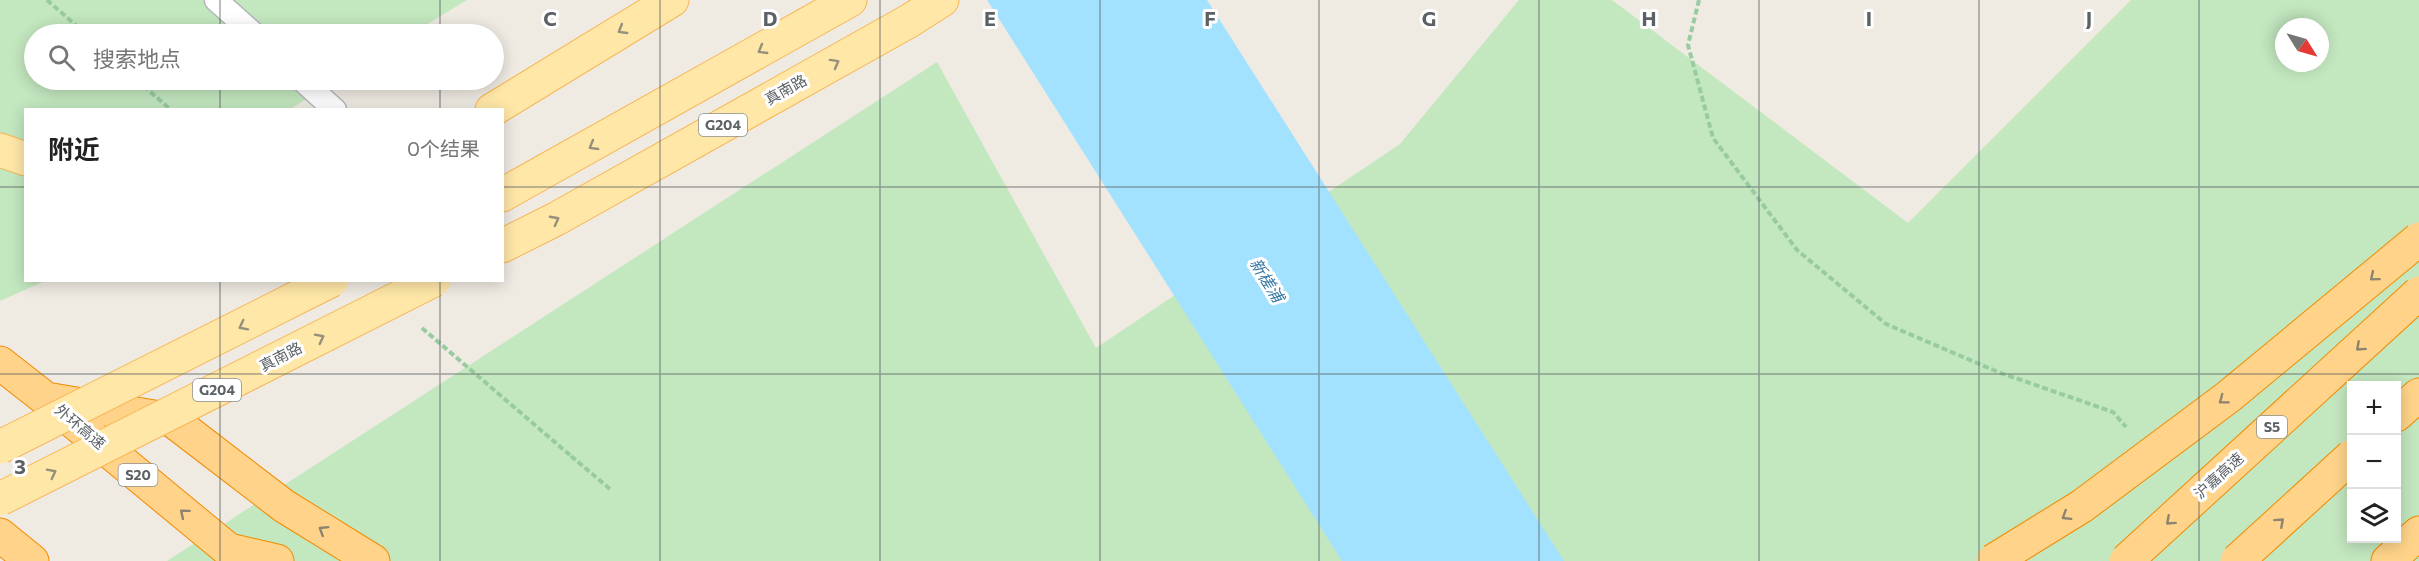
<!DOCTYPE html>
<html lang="zh">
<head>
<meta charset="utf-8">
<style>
	body { margin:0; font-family:Commissioner,"Noto Sans SC",sans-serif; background:#f2f2f2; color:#222 }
	.controls { position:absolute; right:18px; bottom:18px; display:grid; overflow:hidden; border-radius:0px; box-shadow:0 3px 15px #0003 }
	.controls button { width:54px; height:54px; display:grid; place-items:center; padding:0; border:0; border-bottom:2px solid #e0e0e0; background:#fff; color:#222; font:30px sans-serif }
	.compass { position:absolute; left:2275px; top:18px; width:54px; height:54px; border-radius:50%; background:#fff; box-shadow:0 3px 15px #0003; rotate:127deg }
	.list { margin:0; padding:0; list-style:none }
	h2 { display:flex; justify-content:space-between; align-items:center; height:78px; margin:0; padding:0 24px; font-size:26px }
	h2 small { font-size:20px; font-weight:400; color:#767676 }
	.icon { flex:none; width:33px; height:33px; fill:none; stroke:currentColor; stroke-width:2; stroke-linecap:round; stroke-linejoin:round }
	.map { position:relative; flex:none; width:2419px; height:561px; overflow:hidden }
	.search { position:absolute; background:#fff; box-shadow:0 3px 15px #0003; left:24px; top:24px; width:480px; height:66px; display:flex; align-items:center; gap:15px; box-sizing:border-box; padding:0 21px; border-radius:33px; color:#767676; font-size:22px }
	.panel { position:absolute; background:#fff; box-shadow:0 3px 15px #0003; left:24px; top:108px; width:480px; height:174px; border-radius:0px }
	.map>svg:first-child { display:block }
	.green { fill:#c3e7bf; fill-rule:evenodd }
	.water { fill:#a3e2ff }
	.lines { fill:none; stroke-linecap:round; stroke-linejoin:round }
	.lane-casing { stroke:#b4b7bb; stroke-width:25 }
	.primary-casing { stroke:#f7b654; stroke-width:35 }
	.highway-casing { stroke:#f28a00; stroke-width:35 }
	.path { stroke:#99cba1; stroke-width:4; stroke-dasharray:6 3; stroke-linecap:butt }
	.lane { stroke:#fff; stroke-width:22 }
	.primary { stroke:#ffe7a8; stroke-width:33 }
	.highway { stroke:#ffd48a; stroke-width:33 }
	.primary-bridge-casing { stroke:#f7b654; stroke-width:35; stroke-linecap:butt }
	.highway-bridge-casing { stroke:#f28a00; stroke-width:35; stroke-linecap:butt }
	.path-bridge { stroke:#99cba1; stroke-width:4; stroke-dasharray:6 3; stroke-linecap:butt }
	.primary-bridge { stroke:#ffe7a8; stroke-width:33 }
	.highway-bridge { stroke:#ffd48a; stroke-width:33 }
	.oneway { stroke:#94907c }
	.oneway2 { stroke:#8c8470 }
	.grid { fill:none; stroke:#5b6165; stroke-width:1.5; stroke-opacity:0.55 }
	.labels { text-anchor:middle; stroke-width:6; stroke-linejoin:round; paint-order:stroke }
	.shield { fill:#fff; stroke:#8c9093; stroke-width:1.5 }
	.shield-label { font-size:14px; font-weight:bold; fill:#5b6165 }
	.street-label { font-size:15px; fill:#5b6165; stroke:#fff }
	.water-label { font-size:16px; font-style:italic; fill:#3778a3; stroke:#fff }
	.grid-label { font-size:20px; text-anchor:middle; font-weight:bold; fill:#5b6165; stroke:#fff; stroke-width:6; stroke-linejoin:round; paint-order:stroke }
</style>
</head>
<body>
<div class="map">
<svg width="2419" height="561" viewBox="0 0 2419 561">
	<rect width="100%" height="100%" fill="#efebe3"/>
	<path class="green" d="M0 0H467L411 34H34V80H338L290 109 26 110V280L45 281 0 301Z
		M1519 0H1612L1908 223 2131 0H2419V561H167L937 62 1096 348 1400 144ZM2284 27H2320V63H2284ZM2352 386H2396V538H2352Z"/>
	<path class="water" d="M987 0H1207L1564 561H1342Z"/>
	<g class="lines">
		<g class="lane-casing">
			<path id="lane" d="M216 0 254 34
				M302 80 335 110"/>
		</g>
		<g class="primary-casing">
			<path id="primary" d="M492 110 672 0
				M0 150 26 159
				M502 195 850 0
				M502 246 556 219 909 21 942 0"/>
		</g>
		<g class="highway-casing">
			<path id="highway" d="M0 363 46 399 242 561
				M46 399 172 420 284 506 373 561
				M2396 415 2419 395
				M0 535 32 561
				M229 550 277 561
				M2388 561 2419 533"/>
		</g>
		<path class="path" d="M47 0 86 34
			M1699 0 1688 45 1713 138 1797 250 1886 324 1998 372 2113 412 2126 427
			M137 80 171 110
			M571 456 610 489"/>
		<use href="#lane" class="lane"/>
		<use href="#primary" class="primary"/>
		<use href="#highway" class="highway"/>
		<g class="primary-bridge-casing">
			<path id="primary-bridge" d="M0 447 332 280
				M0 499 434 280"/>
		</g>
		<g class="highway-bridge-casing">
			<path id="highway-bridge" d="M1993 561 2082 506 2228 397 2419 239
				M2126 561 2419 293
				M2237 561 2352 456"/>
		</g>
		<path class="path-bridge" d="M422 328 571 456"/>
		<use href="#primary-bridge" class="primary-bridge"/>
		<use href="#highway-bridge" class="highway-bridge"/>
	</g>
	<defs><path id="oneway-chevron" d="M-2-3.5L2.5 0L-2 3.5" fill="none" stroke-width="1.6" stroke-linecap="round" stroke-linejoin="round" transform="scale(1.5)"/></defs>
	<g class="oneway">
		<use href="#oneway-chevron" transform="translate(622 30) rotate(149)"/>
		<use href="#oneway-chevron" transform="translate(762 50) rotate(150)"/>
		<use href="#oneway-chevron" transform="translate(835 63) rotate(-29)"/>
		<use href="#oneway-chevron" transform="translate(593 146) rotate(150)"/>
		<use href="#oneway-chevron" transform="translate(555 220) rotate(-28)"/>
		<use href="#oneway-chevron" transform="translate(243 326) rotate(153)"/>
		<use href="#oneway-chevron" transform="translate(320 338) rotate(-27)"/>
		<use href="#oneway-chevron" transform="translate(52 473) rotate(-27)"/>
	</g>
	<g class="oneway2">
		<use href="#oneway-chevron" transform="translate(2374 277) rotate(140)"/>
		<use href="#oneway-chevron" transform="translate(2360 347) rotate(138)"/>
		<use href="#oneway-chevron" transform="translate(2223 400) rotate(143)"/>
		<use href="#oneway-chevron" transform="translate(184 513) rotate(-140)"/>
		<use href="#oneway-chevron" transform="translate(2066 516) rotate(148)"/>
		<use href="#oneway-chevron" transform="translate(2170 521) rotate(138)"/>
		<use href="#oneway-chevron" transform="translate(2280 522) rotate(-42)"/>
		<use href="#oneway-chevron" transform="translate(323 530) rotate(-148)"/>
	</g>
	<path class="grid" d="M220 0V34M440 0V34M660 0V561M880 0V561M1100 0V561M1319 0V561M1539 0V561M1759 0V561M1979 0V561M2199 0V561M220 80V110M440 80V110M0 187H26M502 187H2419M220 280V561M440 280V561M0 374H2419"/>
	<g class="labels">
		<g class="shield">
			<rect x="699" y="114" width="48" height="22" rx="4.5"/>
			<rect x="193" y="379" width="48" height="22" rx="4.5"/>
			<rect x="2257" y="416" width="30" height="22" rx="4.5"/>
			<rect x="118.5" y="464" width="39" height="22" rx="4.5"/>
		</g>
		<g class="shield-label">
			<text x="723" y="130">G204</text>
			<text x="217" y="395">G204</text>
			<text x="2272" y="432">S5</text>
			<text x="138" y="480">S20</text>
		</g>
		<g class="street-label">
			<text transform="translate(786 90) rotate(-29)" y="5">真南路</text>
			<text transform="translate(281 357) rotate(-27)" y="5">真南路</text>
			<text transform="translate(80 427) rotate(40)" y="5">外环高速</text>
			<text transform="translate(2219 476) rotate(-42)" y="5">沪嘉高速</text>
		</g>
		<g class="water-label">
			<text transform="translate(1267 280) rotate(58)" y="6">新槎浦</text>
		</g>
	</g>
	<g class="grid-label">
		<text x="550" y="26">C</text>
		<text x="770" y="26">D</text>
		<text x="990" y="26">E</text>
		<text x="1210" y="26">F</text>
		<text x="1429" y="26">G</text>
		<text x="1649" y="26">H</text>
		<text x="1869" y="26">I</text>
		<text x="2089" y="26">J</text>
		<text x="20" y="474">3</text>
	</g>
</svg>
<div class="controls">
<button>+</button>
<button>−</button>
<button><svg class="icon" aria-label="layers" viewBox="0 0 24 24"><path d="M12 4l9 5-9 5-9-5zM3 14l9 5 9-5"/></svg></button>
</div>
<svg class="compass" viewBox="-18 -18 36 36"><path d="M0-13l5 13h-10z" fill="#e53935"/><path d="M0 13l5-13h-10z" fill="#767676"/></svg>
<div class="search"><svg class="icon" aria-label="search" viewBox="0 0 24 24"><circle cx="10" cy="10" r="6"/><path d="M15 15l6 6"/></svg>搜索地点</div>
<section class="panel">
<h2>附近<small>0个结果</small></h2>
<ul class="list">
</ul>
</section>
</div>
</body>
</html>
